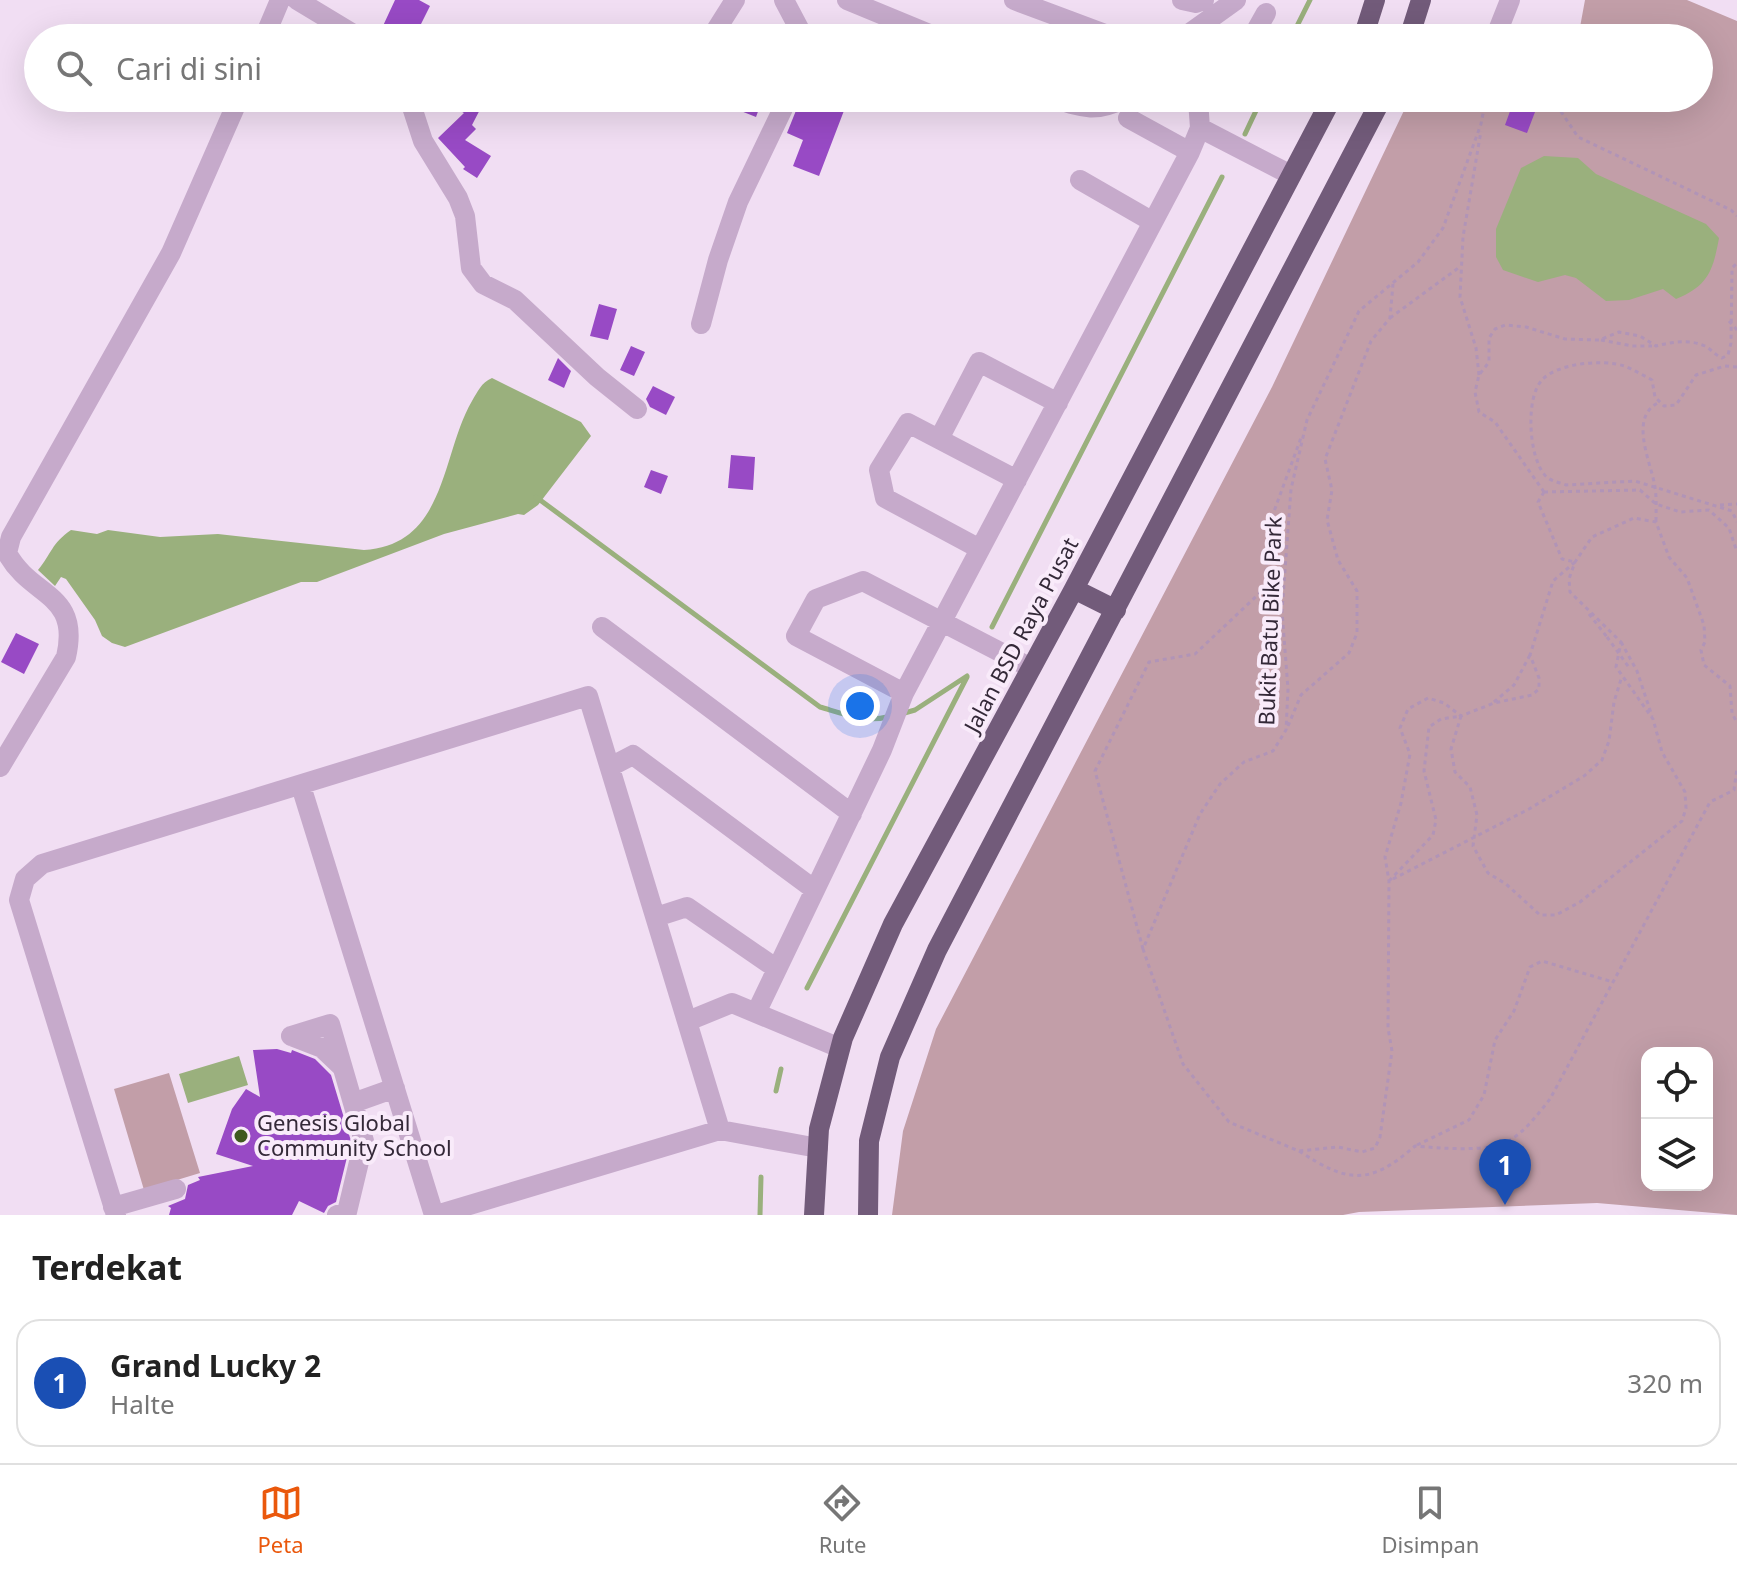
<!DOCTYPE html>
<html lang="id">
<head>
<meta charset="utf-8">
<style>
	body { margin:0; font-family:"Noto Sans",sans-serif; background:#f2f2f2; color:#222 }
	.controls { position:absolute; right:24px; bottom:24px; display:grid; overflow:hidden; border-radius:16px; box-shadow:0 8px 32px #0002 }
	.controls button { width:72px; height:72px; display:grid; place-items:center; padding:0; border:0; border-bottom:2px solid #e0e0e0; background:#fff; color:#222; font:40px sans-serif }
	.you { position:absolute; left:860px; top:706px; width:28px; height:28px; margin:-20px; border:6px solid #fff; border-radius:50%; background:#1a73e8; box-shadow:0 0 0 12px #1a73e833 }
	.badge { display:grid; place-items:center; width:52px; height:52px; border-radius:50%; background:#ea580c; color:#fff; font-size:26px; font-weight:700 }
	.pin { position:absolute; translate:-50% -66px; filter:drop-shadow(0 2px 4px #0008) }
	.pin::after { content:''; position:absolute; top:42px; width:28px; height:24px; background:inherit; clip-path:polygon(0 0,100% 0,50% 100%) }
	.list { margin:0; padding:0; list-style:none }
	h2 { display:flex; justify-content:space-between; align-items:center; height:104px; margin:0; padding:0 32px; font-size:34px }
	h2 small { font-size:26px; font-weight:400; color:#767676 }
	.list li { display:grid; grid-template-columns:52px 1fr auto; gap:24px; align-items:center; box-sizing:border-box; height:128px; margin:0 16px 16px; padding:0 16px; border:2px solid #e0e0e0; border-radius:24px }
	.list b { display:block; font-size:30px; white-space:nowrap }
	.list p { margin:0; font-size:26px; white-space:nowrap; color:#767676 }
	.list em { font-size:26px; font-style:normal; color:#767676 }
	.icon { flex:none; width:44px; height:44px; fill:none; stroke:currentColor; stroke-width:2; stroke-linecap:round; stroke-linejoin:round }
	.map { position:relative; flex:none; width:1737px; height:1215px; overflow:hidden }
	.search { position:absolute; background:#fff; box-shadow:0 8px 32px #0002; left:24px; right:24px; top:24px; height:88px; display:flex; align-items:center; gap:20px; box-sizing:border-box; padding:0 28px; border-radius:44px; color:#767676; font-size:30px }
	.sheet { height:248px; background:#fff }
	nav { display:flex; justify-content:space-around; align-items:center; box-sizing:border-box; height:112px; border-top:2px solid #e0e0e0; background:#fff; font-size:22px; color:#767676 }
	nav a { display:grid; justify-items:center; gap:4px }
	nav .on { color:#ea580c }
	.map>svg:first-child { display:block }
	.green { fill:#c29ea8; fill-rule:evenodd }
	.water { fill:#9ab07d }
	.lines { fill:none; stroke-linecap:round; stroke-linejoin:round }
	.stream { stroke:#9ab07d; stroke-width:5 }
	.building { fill:#984ac5 }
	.path { stroke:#b194b7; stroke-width:3; stroke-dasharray:4 4; stroke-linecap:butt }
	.minor { stroke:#c6aacb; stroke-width:20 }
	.major { stroke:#725b7a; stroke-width:20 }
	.path-bridge { stroke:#b194b7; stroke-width:3; stroke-dasharray:4 4; stroke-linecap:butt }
	.poi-dot { fill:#3f5a1f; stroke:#f9ebfa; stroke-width:3 }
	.labels { text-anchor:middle; stroke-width:8; stroke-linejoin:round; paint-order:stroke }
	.street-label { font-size:22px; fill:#342938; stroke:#f9ebfa }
	.poi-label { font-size:22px; fill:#342938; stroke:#f9ebfa; text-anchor:start }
</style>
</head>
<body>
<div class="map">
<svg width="1737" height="1215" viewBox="0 0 1737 1215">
	<rect width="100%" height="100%" fill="#f1def3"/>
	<path class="green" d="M1585 0H1687L1737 21V1215L1597 1203 1359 1212 1343 1215H892L903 1131 936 1029 1272 387 1410 98H1699V38H1578ZM1647 1053H1707V1185H1647Z
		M169 1073 200 1173 144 1190 114 1089Z"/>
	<path class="water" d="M1544 156 1578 158 1596 174 1706 224 1719 238C1713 271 1708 286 1676 299L1663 289 1629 300 1606 301 1576 278 1565 275 1538 282 1503 270 1496 257V229L1521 168Z
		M492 378 581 422 591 436 538 505 524 515 518 514 444 534 317 582H301L125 647 112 643 102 636 95 620 66 579 61 577 55 586 38 570C52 553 51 544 71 530L97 534 108 530 160 537 218 534 364 550C447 545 441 454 472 401 478 391 481 383 492 378Z
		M239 1056 248 1085 188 1103 179 1074Z"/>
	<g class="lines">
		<path class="stream" d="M1291 38 1310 0
			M1245 134 1262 98
			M536 497 820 707C841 713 866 723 887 717
			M992 627 1222 177
			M901 714 915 710 967 676
			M807 988 967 677
			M776 1091 781 1069
			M760 1215 761 1177"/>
	</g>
	<path class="building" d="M395 0H419L430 6 414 38H392L394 34 382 28Z
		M460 98H486L472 125 476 129 465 140 491 156 477 178 463 169 465 167 438 138 464 113 455 108Z
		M708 98H763L756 117Z
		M801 98 817 104 819 98 845 108 819 176 793 166 803 140 787 133Z
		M1513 103 1535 112 1527 133 1505 125Z
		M599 304 617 309 608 340 590 336Z
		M631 346 645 352 634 376 620 370Z
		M558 358 571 371 564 388 548 380Z
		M653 386 675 397 666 415 650 407 646 399Z
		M731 455 755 457 753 490 728 488Z
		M651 470 668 476 661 494 644 487Z
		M16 633 39 644 24 674 1 662Z
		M277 1049 291 1053 292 1050 315 1059 331 1075 351 1141 336 1202 328 1206 324 1213 299 1201 292 1215H169L171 1208 168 1206 185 1199 188 1185 200 1180 198 1177 253 1166 216 1154 232 1109 246 1089 260 1097 253 1050Z"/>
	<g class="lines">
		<path class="path" d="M1486 98 1481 124 1443 228 1418 262 1359 311 1307 420 1291 489 1282 611 1288 689 1286 730 1273 751 1244 762 1220 784 1200 814 1143 949 1183 1064 1229 1122 1299 1151 1338 1147 1362 1152 1375 1148 1380 1137 1392 1051 1388 1028 1389 881 1385 857 1401 803 1410 754 1400 728 1408 709 1428 698 1444 703 1461 716 1494 703 1532 695 1539 689V678L1530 655 1553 581 1575 562
			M1552 98 1578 137 1731 210 1737 216
			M1390 318 1461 266
			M1729 321 1737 330
			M1601 340 1632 346H1652
			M1737 367 1725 366 1696 375 1676 405 1664 406 1655 397 1652 380C1643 375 1634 370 1624 366 1604 359 1557 363 1542 380 1525 398 1529 456 1544 474 1549 481 1558 482 1566 485L1635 481 1732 511 1737 522
			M1479 375 1476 348 1460 297 1463 237 1481 131
			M1544 492 1495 422 1479 412 1475 392 1479 375 1489 362V338L1495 329 1505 325 1526 327 1565 339 1599 340 1619 332 1640 336 1656 346C1672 342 1689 339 1705 346 1711 349 1715 355 1722 358L1728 355 1731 343 1732 268 1737 263
			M1544 492 1640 490 1656 504 1680 512 1709 510 1729 528 1737 552
			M1544 492 1538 502 1562 559 1575 562
			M1720 505 1737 504
			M1656 521C1656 508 1657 495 1654 482 1649 458 1629 415 1660 402
			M1589 614 1607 637
			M1621 642 1637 671 1652 716
			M1494 702 1514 685 1530 655
			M1288 726 1301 695 1349 653 1357 633V591L1338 560 1327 520 1332 490 1325 459 1371 341 1390 318 1393 284
			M1393 879 1529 809 1584 776 1602 760 1609 741 1614 702 1622 676
			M1389 881 1433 835 1436 820 1424 771 1429 727 1441 719 1461 716 1451 749 1455 772 1470 787 1477 815 1473 846 1488 873 1506 884 1540 915H1556L1580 902 1682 821 1686 808 1685 792 1662 752 1653 719 1616 667 1621 642 1570 592 1569 579 1575 562 1592 537 1634 518 1656 522 1669 557 1687 578 1704 625 1705 642 1701 650 1704 665 1730 686 1732 713 1737 723
			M1143 949 1095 771 1149 662 1195 654 1265 588 1269 525 1302 435
			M1417 1145 1469 1120 1484 1095 1495 1040 1514 1011 1530 967 1542 961 1613 982
			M1299 1151C1348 1183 1369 1186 1415 1146 1439 1148 1483 1152 1504 1143 1523 1135 1538 1114 1550 1099L1710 802 1734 790 1737 768"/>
		<path class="minor" d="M297 0 360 38
			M784 0 804 38
			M847 0 939 38
			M1014 0 1116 38
			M1182 0 1196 3 1204 0
			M264 38 280 0
			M711 38 735 0
			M1183 38 1236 0
			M1252 38 1266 13
			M1495 38 1510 0
			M409 98 423 141 458 198 465 216 471 268 483 284 515 300 597 377 637 409
			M1053 98C1083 108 1096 113 1125 98
			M1128 118 1190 152
			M1200 128 1291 175
			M1080 180 1153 222
			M701 324 718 260 738 202 788 98
			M939 439 979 362 1058 403
			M980 549 885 498 879 470 908 423 1017 480
			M602 627 852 814
			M904 693 796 636 816 599 863 581 1031 668
			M0 767 66 657C81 592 31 598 7 553L11 537 171 253 239 98
			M610 767 633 755 815 890
			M301 786 434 1215
			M656 917 687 907 777 969
			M756 1013 882 750 904 693 1190 152 1200 128 1198 100 1200 98
			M688 1021 732 1003 840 1048
			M291 1036 330 1024 364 1141 347 1212 337 1215
			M291 1036 322 1048 341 1066
			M353 1103 395 1088
			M720 1130 818 1148
			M113 1207 176 1189
			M116 1215 19 900 25 879 42 864 588 696 720 1130 436 1215"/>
		<path class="major" d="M1363 38 1375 0
			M1409 38 1421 0
			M1074 589 1116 610
			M814 1215 819 1129 843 1038 893 924 1074 589 1332 98
			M868 1215 869 1141 890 1057 937 950 1382 98"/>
		<path class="path-bridge" d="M1607 637 1630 669"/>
	</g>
	<circle class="poi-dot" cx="241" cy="1136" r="8"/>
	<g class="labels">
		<g class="street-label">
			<text transform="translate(1270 621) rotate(-88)" y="8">Bukit Batu Bike Park</text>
			<text transform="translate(1021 635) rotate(-62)" y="8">Jalan BSD Raya Pusat</text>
		</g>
		<g class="poi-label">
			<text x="257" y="1131">Genesis Global<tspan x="257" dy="25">Community School</tspan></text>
		</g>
	</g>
</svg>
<div class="controls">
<button><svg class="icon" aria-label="locate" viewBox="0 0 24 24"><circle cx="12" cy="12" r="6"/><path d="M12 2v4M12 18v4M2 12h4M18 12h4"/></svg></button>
<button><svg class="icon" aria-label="layers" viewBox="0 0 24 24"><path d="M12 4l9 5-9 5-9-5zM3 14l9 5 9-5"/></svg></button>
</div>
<div class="you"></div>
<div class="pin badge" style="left:1505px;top:1205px;background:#1a4fb4">1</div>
<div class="search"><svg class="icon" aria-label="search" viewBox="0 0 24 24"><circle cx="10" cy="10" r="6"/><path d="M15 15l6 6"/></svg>Cari di sini</div>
</div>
<section class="sheet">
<h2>Terdekat<small></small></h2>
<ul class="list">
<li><span class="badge" style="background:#1a4fb4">1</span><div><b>Grand Lucky 2</b><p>Halte</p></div><em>320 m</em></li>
</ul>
</section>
<nav>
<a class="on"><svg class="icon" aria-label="map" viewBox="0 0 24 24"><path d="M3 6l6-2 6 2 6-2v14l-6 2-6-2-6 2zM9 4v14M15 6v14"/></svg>Peta</a>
<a><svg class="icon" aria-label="directions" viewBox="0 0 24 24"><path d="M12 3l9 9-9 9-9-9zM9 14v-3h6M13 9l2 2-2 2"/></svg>Rute</a>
<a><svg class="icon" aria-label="saved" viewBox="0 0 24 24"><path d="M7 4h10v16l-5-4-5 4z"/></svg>Disimpan</a>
</nav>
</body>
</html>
